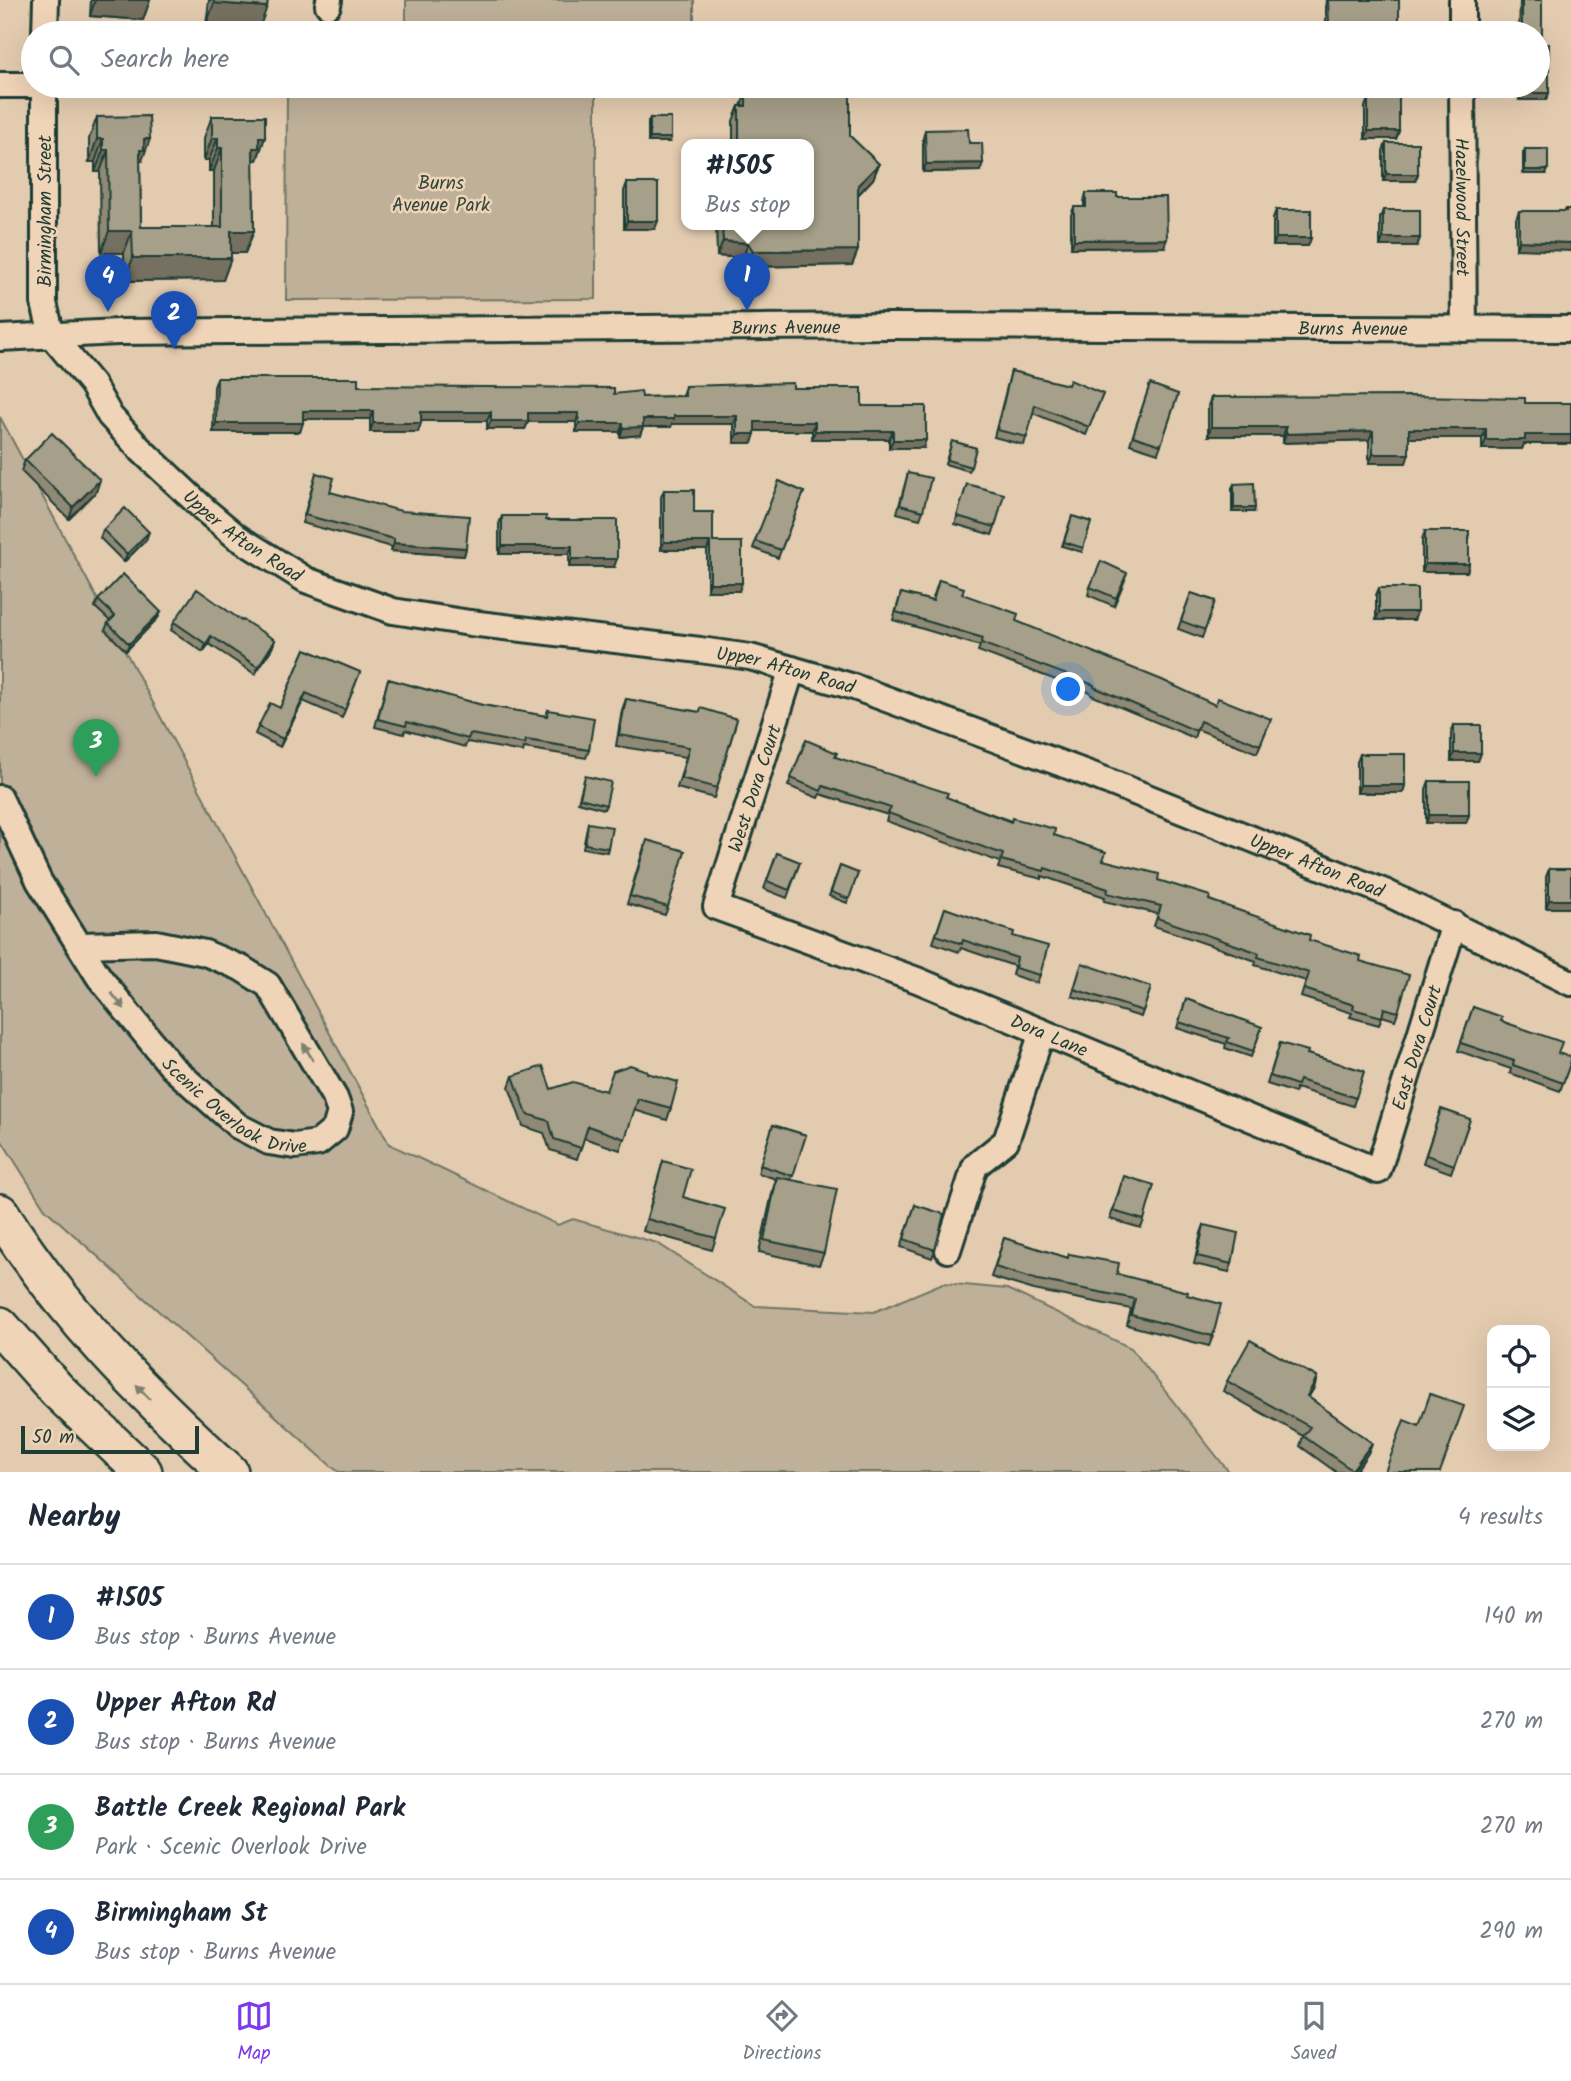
<!DOCTYPE html>
<html lang="en">
<head>
<meta charset="utf-8">
<style>
	body { margin:0; font-family:Kalam,sans-serif; background:#f2f2f3; color:#1f2937 }
	.controls { position:absolute; right:21px; bottom:21px; display:grid; overflow:hidden; border-radius:14px; box-shadow:0 7px 28px #0002 }
	.controls button { width:63px; height:63px; display:grid; place-items:center; padding:0; border:0; border-bottom:2px solid #e0e1e3; background:#fff; color:#1f2937; font:35px sans-serif }
	.scale { position:absolute; left:21px; bottom:18px; width:178px; box-sizing:border-box; padding-left:7px; border:4px solid #1f3d34; border-top:0; font-size:19px; line-height:24px; white-space:nowrap; color:#1f3d34; -webkit-text-stroke:5px #f0d4b7; paint-order:stroke }
	.you { position:absolute; left:1069px; top:690px; width:24px; height:24px; margin:-18px; border:5px solid #fff; border-radius:50%; background:#1a73e8; box-shadow:0 0 0 10px #1a73e833 }
	.badge { display:grid; place-items:center; width:46px; height:46px; border-radius:50%; background:#7c3aed; color:#fff; font-size:23px; font-weight:700 }
	.pin { position:absolute; translate:-50% -58px; filter:drop-shadow(0 2px 4px #0008) }
	.pin::after { content:''; position:absolute; top:37px; width:24px; height:21px; background:inherit; clip-path:polygon(0 0,100% 0,50% 100%) }
	.popup { position:absolute; left:681px; top:139px; width:133px; height:91px; box-sizing:border-box; display:grid; place-content:center; border-radius:14px; background:#fff; filter:drop-shadow(0 2px 5px #0005); font-size:23px; white-space:nowrap; color:#747a83 }
	.popup b { font-size:26px; color:#1f2937 }
	.popup::after { content:''; position:absolute; left:50%; top:100%; margin-left:-14px; border:14px solid transparent; border-top-color:#fff }
	.list { margin:0; padding:0; list-style:none }
	h2 { display:flex; justify-content:space-between; align-items:center; height:91px; margin:0; padding:0 28px; font-size:30px }
	h2 small { font-size:23px; font-weight:400; color:#747a83 }
	.list li { display:grid; grid-template-columns:46px 1fr auto; gap:21px; align-items:center; box-sizing:border-box; height:105px; padding:0 28px; border-top:2px solid #e0e1e3 }
	.list b { display:block; font-size:26px; white-space:nowrap }
	.list p { margin:0; font-size:23px; white-space:nowrap; color:#747a83 }
	.list em { font-size:23px; font-style:normal; color:#747a83 }
	.icon { flex:none; width:38px; height:38px; fill:none; stroke:currentColor; stroke-width:2; stroke-linecap:round; stroke-linejoin:round }
	.map { position:relative; flex:none; width:1571px; height:1472px; overflow:hidden }
	.search { position:absolute; background:#fff; box-shadow:0 7px 28px #0002; left:21px; right:21px; top:21px; height:77px; display:flex; align-items:center; gap:18px; box-sizing:border-box; padding:0 24px; border-radius:38px; color:#747a83; font-size:26px }
	.sheet { height:511px; background:#fff }
	nav { display:flex; justify-content:space-around; align-items:center; box-sizing:border-box; height:98px; border-top:2px solid #e0e1e3; background:#fff; font-size:19px; color:#747a83 }
	nav a { display:grid; justify-items:center; gap:4px }
	nav .on { color:#7c3aed }
	.map>svg:first-child { display:block }
	.green { fill:#bfb099; stroke:#6f7666; stroke-width:2 }
	.lines { fill:none; stroke-linecap:round; stroke-linejoin:round }
	.minor-casing { stroke:#1f3d34; stroke-width:30 }
	.highway-casing { stroke:#1f3d34; stroke-width:42 }
	.minor { stroke:#f0d4b7; stroke-width:24 }
	.highway { stroke:#f0d4b7; stroke-width:37 }
	.wall { fill:#8f8976; stroke:#1f3d34; stroke-width:2 }
	.shaded-wall { fill:#746f60; stroke:#1f3d34; stroke-width:2 }
	.building { fill:#a69f89; stroke:#1f3d34; stroke-width:2 }
	.oneway { fill:#7d816f }
	.labels { text-anchor:middle; stroke-width:5; stroke-linejoin:round; paint-order:stroke }
	.park-label { font-size:19px; fill:#2f483e; stroke:#f0d4b7 }
	.street-label { font-size:19px; fill:#1f3d34; stroke:#f0d4b7 }
</style>
</head>
<body>
<div class="map">
<svg width="1571" height="1472" viewBox="0 0 1571 1472">
	<rect width="100%" height="100%" fill="#e3cbaf"/>
	<filter id="ink" filterUnits="userSpaceOnUse"><feTurbulence type="fractalNoise" baseFrequency=".0143" numOctaves="2"/><feDisplacementMap in="SourceGraphic" scale="14" xChannelSelector="R" yChannelSelector="G"/><feConvolveMatrix kernelMatrix="1 2 1 2 8 2 1 2 1" color-interpolation-filters="sRGB"/></filter>
	<g filter="url(#ink)">
		<path class="green" d="M406 0H694V33H287V22L406 23Z
			M287 86H596V299L286 300Z
			M0 417 389 1144 558 1225 573 1219 657 1243 755 1306 874 1312 943 1283 1007 1289 1131 1348 1229 1472H339L331 1466 45 1209 0 1138Z"/>
		<g class="lines">
			<g class="minor-casing">
				<g id="minor">
					<path d="M1462 0V33"/>
					<path d="M328 5 329 0"/>
					<path d="M45 33 46 0"/>
					<path d="M0 85H33"/>
					<path id="s1" d="M44 86V303L52 336 92 384 110 416 140 449 206 511 237 537 306 580 393 611 470 623 700 650 750 657 854 687 1092 775 1387 893 1571 983"/>
					<path id="s2" d="M1462 86 1464 329"/>
					<path id="s3" d="M0 338 118 332 892 326 1571 329"/>
					<path id="s4" d="M792 669 716 907 917 980 1378 1171 1454 924"/>
					<path id="s5" d="M0 798 39 881 99 977 172 1067 238 1126 269 1142 295 1146 318 1143 335 1129 340 1112 335 1098 268 985 241 968 205 953 156 943 79 945"/>
					<path d="M948 1250 975 1166 1006 1141 1042 1032"/>
				</g>
			</g>
			<g class="highway-casing">
				<path id="highway" d="M0 1213C62 1312 143 1394 229 1472
					M0 1326 57 1390 143 1472"/>
			</g>
			<use href="#minor" class="minor"/>
			<use href="#highway" class="highway"/>
		</g>
		<path class="wall" d="M91 0H150L143 20 90 16Z
			M209 0H268L259 29 206 25Z
			M1327 0H1399V33H1354V31L1326 32V4Z
			M1520 0H1542V44L1549 93 1546 100H1519V86H1538V33H1519Z
			M805 86H850V136L879 164 873 179 858 195V250L852 265 747 267 743 258 717 256 716 225H808V145H733V121L739 106H741L746 92H805Z
			M1368 86H1399V131L1396 139H1365V107L1368 99Z
			M212 116 265 137 257 160H254L253 163 254 231 245 253H231V258L223 280 124 281V253H101L100 172H95V162H89V139L97 117 142 161H140L141 227H214V171H209V160H204V138Z
			M650 118 670 142H648V122Z
			M925 130 969 143 980 171 923 172V138Z
			M1386 143 1418 174 1415 181H1383V151Z
			M1525 149 1546 174H1523V153Z
			M627 183 655 229H624V191Z
			M1086 193 1164 247 1071 248V215L1074 207H1084V201Z
			M1566 209H1571L1516 249V219L1519 211H1565Z
			M1276 210 1311 238 1308 246H1273V218Z
			M1383 210 1420 238 1417 246H1380V218Z
			M1011 371 1103 394 1086 435 1033 413 1024 445 994 437Z
			M217 378 358 386 614 394 642 397 682 396 685 386 793 388 862 406 923 448H889V439H812V431H755L752 443H734V424H672L671 427H643L640 435 620 437V432H576V422H528L525 429H487V421H421L418 432H370V419H303L300 432H213L214 387Z
			M1150 384 1178 394 1158 453 1130 444Z
			M1211 397 1525 403 1571 444H1524L1522 449H1482V438H1409L1406 463H1369V440L1283 443V436H1208V406Z
			M952 441 976 448 969 471 945 464Z
			M25 460 96 492 69 519 21 471Z
			M316 473 330 492 466 548 464 556 391 551 392 547 302 523Z
			M908 473 923 511 920 519 897 513Z
			M779 481 804 492 778 558 753 548Z
			M967 484 995 527 992 535 955 524Z
			M1234 484 1254 512H1232V488Z
			M664 490 694 512 713 542 739 591H707V550H661V497Z
			M502 516 546 520 614 567H569V554H499V524Z
			M1072 516 1091 522 1082 552 1062 546Z
			M103 530 146 540 124 562 100 538Z
			M1425 531 1469 564 1467 572H1422V539Z
			M939 580 962 594 1016 621 1215 705 1271 719 1257 753 1197 729 1194 738 1091 695V693L978 651 980 646 893 620 901 593 932 601Z
			M1125 580 1114 606 1088 595 1090 587Z
			M1379 588 1417 612 1414 620H1376V595Z
			M1191 593 1215 601 1202 638 1178 629Z
			M98 600 161 612 158 618 126 651 105 630 108 623 110 621 95 607Z
			M242 621 275 640 272 648 255 674 209 644 203 652 171 630 174 622Z
			M305 649 360 672 342 718 303 701 280 747 255 734 258 727 280 708Z
			M388 679 482 705 546 716 548 710 589 750 586 758 524 748 523 752 467 742 465 747 405 730 404 734 375 727Z
			M626 699 737 719 714 798 677 788 686 757 616 746 622 710Z
			M1454 725 1481 753 1478 761H1451V733Z
			M806 740 835 757 1011 821 1054 835 1103 860 1209 900 1360 961 1398 1012 1395 1020 1382 1016 1379 1025 1350 1017 1352 1013 1301 997 1306 981 1255 965 1256 961 1154 926 1158 914 1104 901 1105 897 1042 876V879L998 868 1000 862 886 821 888 815 820 794 818 798 788 786Z
			M1360 754 1405 785 1403 793H1357V762Z
			M584 780 606 805 604 809 578 802Z
			M1429 781 1469 815 1466 823H1426V789Z
			M588 823 608 848 607 852 583 848Z
			M644 847 668 907 665 915 627 904Z
			M777 853 800 862 787 898 764 889Z
			M840 866 858 873 847 903 829 896Z
			M1549 869 1571 908H1546V877Z
			M945 908 1013 936 1040 975 1037 983 1012 975 1014 966 961 948 959 952 933 943Z
			M1080 969 1151 987 1141 1017 1072 996Z
			M1186 999 1262 1027 1251 1057 1225 1048 1226 1044 1177 1028Z
			M1473 1007 1501 1021 1571 1061 1560 1091 1510 1073 1511 1069 1458 1051Z
			M1280 1043 1307 1054 1364 1071 1353 1106 1296 1088 1295 1093 1267 1084Z
			M647 1073 671 1108 667 1120 634 1110 620 1150 584 1138 577 1159 550 1150 544 1133 523 1126 509 1087 513 1076 551 1089 606 1091Z
			M1441 1109 1470 1119 1451 1173 1423 1163Z
			M773 1125 806 1135 791 1180 824 1253 819 1265 759 1252 773 1189 776 1179 758 1173Z
			M663 1161 683 1197 716 1238 712 1250 643 1231Z
			M1121 1184 1144 1220 1141 1228 1110 1219Z
			M915 1205 935 1250 932 1258 901 1247Z
			M1204 1225 1232 1264 1229 1272 1194 1264 1201 1233Z
			M1004 1238 1068 1258 1069 1254 1117 1274 1187 1295 1213 1336 1209 1346 1127 1325 1131 1309 1034 1290 991 1277Z
			M1317 1377 1314 1388 1308 1397 1372 1443 1368 1453 1355 1472H1336L1300 1446 1303 1436 1223 1391 1227 1381Z"/>
		<path class="shaded-wall" d="M95 0H150L143 20 90 16Z
			M214 3 267 7 259 29 206 25Z
			M1329 24H1356L1354 31 1326 32Z
			M1356 29H1370L1368 33H1355Z
			M1522 93H1549L1546 100H1519Z
			M1368 131H1399L1396 139H1365Z
			M259 137H265L257 160H254L250 170 253 148Z
			M212 138H218L209 160H204Z
			M650 138H671L670 142H648Z
			M97 139H103L95 162H89Z
			M144 139H150L142 161H140L132 172Z
			M218 148H222L214 171H209Z
			M103 150H108L100 172H95Z
			M983 163 980 171 923 172 926 164Z
			M879 164 873 179 852 201 858 185Z
			M1525 170H1548L1546 174H1523Z
			M1386 174H1418L1415 181H1383Z
			M627 221H658L655 229H624Z
			M109 231H132L124 253H101Z
			M231 231H254L245 253H223Z
			M1276 238H1311L1308 246H1273Z
			M1383 238H1420L1417 246H1380Z
			M1167 239 1164 247 1071 248 1074 240Z
			M723 241 748 243 743 258 717 256Z
			M1519 241 1571 243V251L1516 249Z
			M858 250 852 265 747 267 753 251Z
			M133 258H231L223 280 124 281Z
			M303 411H373L370 419H300Z
			M421 412H491L487 421H418Z
			M528 413H579L576 422H528L525 429H487L491 421Z
			M674 416H737L734 424H672L671 427H643L640 435 620 437 623 428 643 419Z
			M755 422H815L812 431H752Z
			M216 423H303L300 432H213Z
			M373 423H421L418 432H370Z
			M579 423H623L620 432H576Z
			M1211 427H1286L1283 436H1208Z
			M1409 429H1486L1482 438H1406Z
			M815 431H893L889 439H812Z
			M1373 431 1369 440 1283 443 1286 434Z
			M737 434H755L752 443H734Z
			M1525 435H1571V444H1524L1522 449H1482L1486 440Z
			M893 440H926L923 448H889Z
			M1373 454H1409L1406 463H1369Z
			M100 480 96 492 69 519 73 507Z
			M1234 508H1255L1254 512H1232Z
			M149 532 146 540 124 562 127 554Z
			M664 542H710L707 550H661Z
			M394 543 466 548 464 556 391 551Z
			M502 546H572L569 554H499Z
			M572 559H617L614 567H569Z
			M1425 564H1469L1467 572H1422Z
			M710 583H742L739 591H707Z
			M161 612 158 618 126 651 129 644Z
			M1379 612H1417L1414 620H1376Z
			M211 636 209 644 203 652 206 644Z
			M275 640 272 648 255 674 258 667Z
			M306 693 303 701 280 747 283 739Z
			M1454 753H1481L1478 761H1451Z
			M1360 785H1405L1403 793H1357Z
			M1429 815H1469L1466 823H1426Z
			M1549 900H1571V908H1546Z
			M1317 1377 1314 1388 1303 1406 1307 1396Z
			M1372 1443 1368 1453 1355 1472H1352Z"/>
		<path class="building" d="M214 0H268L267 7 214 3Z
			M1328 0H1399V33H1370V29H1356V24H1329Z
			M1522 0H1542V44H1549V93H1522V86H1538V33H1522Z
			M811 86H850V136L879 164 858 185V250L753 251 748 243 723 241 722 225H808V145H739V106H746V92H811Z
			M1371 86H1399V131H1368V99H1371Z
			M149 116 150 139H144V150H140L141 227H222V148H218V138H212V116H265V137H259V148H253L254 231H231V258H133L132 231H109L108 150H103V139H97V117Z
			M650 118H671V138H650Z
			M968 129 969 143H982L983 163 926 164 925 130Z
			M1386 143H1418V174H1386Z
			M1525 149H1548V170H1525Z
			M627 183H658V221H627Z
			M1086 193H1117V197H1166L1167 239 1074 240V207H1086Z
			M1566 209H1571V243L1519 241V211H1566Z
			M1276 210H1311V238H1276Z
			M1383 210H1420V238H1383Z
			M1011 371 1068 385 1070 380 1103 394 1089 427 1035 405 1027 437 997 430Z
			M217 378H358V386L614 388V394L641 391 642 397 685 396V386L793 383V388H862V406H926V440H893V431H815V422H755V434H737V416H674V419H643V427L623 428V423H579V413H528V421H491V412H421V423H373V411H303V423H216Z
			M1150 384 1178 394 1161 445 1133 436Z
			M1409 396 1525 398V403H1571V435H1525V440H1486V429H1409V454H1373V431L1286 434V427H1211V397Z
			M52 433 100 480 73 507 25 460Z
			M952 441 976 448 971 467 947 460Z
			M316 473 334 478 330 492 401 511 469 516 466 548 394 543V539L305 515Z
			M908 473 931 478 923 511 900 505Z
			M779 481 804 492 781 550 755 541Z
			M1254 483 1255 508H1234V484Z
			M967 484 1004 494 995 527 957 516Z
			M664 490H694V512H713V542H742V583H710V542H664Z
			M125 508 149 532 127 554 103 530Z
			M502 516H546V520H617V559H572V546H502Z
			M1072 516 1091 522 1083 548 1064 542Z
			M1425 531H1469V564H1425Z
			M1101 561 1127 573 1116 598 1090 587Z
			M123 574 161 612 129 644 108 623 115 616 98 600Z
			M939 580 964 588 962 594 1018 614 1016 621 1162 680 1215 705 1218 698 1271 719 1260 745 1200 721 1196 731 1094 687V685L981 643 983 638 896 612 901 593 933 601Z
			M1379 588H1417V612H1379Z
			M197 589 242 621 243 620 275 640 258 667 211 636 206 644 174 622Z
			M1191 593 1215 601 1205 630 1181 621Z
			M305 649 360 672 345 710 306 693 283 739 258 727 270 703 280 708Z
			M388 679 482 705 547 716 548 710 594 718 589 750 526 740 525 744 470 734 468 739 407 722 406 726 378 719Z
			M626 699 700 712 701 708 737 719 717 788 681 778 689 747 619 735Z
			M1454 725H1481V753H1454Z
			M806 740 837 753 835 757 948 793 946 797 1011 822 1012 818 1055 829 1054 835 1106 852 1103 860 1159 874 1158 880 1210 896 1209 900 1310 935 1309 940 1361 956 1360 961 1409 975 1398 1012 1384 1008 1382 1017 1353 1009 1354 1005 1304 989 1309 973 1258 957 1259 953 1157 918 1161 906 1107 893 1108 889 1045 868 1044 871 1001 860 1003 854 888 813 891 808 823 786 821 791 791 778Z
			M1360 754H1405V785H1360Z
			M585 776 611 782 606 805 580 798Z
			M1429 781H1469V815H1429Z
			M588 823 612 827 608 848 585 844Z
			M647 840 685 851 668 907 630 896Z
			M777 853 800 862 789 890 767 881Z
			M840 866 858 873 849 899 831 892Z
			M1549 869H1571V900H1549Z
			M945 908 1014 932 1013 936 1048 946 1040 975 1015 968 1017 958 963 940 962 944 936 935Z
			M1082 963 1151 987 1143 1011 1074 989Z
			M1186 999 1262 1027 1253 1051 1227 1042 1229 1038 1179 1022Z
			M1473 1007 1502 1017 1501 1021 1562 1042 1558 1053 1571 1057V1061L1563 1083 1513 1065 1514 1061 1461 1043Z
			M1280 1043 1308 1051 1307 1054 1364 1071 1356 1098 1299 1080 1297 1085 1270 1076Z
			M630 1065 647 1071V1073L678 1082 671 1108 638 1099 625 1139 588 1126 581 1148 554 1139 549 1121 527 1114 513 1076 543 1066 551 1089 573 1082 606 1091 613 1071Z
			M1441 1109 1470 1119 1454 1165 1426 1155Z
			M773 1125 806 1135 793 1176 760 1165Z
			M663 1161 691 1169 683 1197 725 1209 716 1238 647 1219Z
			M1124 1176 1154 1185 1144 1220 1113 1211Z
			M777 1177 837 1189 824 1253 764 1240Z
			M915 1205 944 1214 935 1250 904 1239Z
			M1204 1225 1238 1233 1232 1264 1197 1256Z
			M1004 1238 1068 1258 1069 1254 1119 1263 1117 1274 1188 1292 1187 1295 1221 1304 1213 1336 1131 1315 1135 1299 1038 1280 995 1267Z
			M1250 1340 1317 1377 1307 1396 1372 1443 1352 1470 1303 1436 1310 1427 1227 1381Z
			M1430 1394 1464 1406 1440 1472H1385L1404 1420 1419 1426Z"/>
		<defs><path id="oneway-solid" d="M-6-.8H1V-3.2L6.5 0L1 3.2V.8H-6Z" transform="scale(1.75)"/></defs>
		<g class="oneway">
			<use href="#oneway-solid" transform="translate(118 1001) rotate(51)"/>
			<use href="#oneway-solid" transform="translate(308 1052) rotate(-121)"/>
			<use href="#oneway-solid" transform="translate(143 1392) rotate(-134)"/>
		</g>
	</g>
	<g class="labels">
		<g class="park-label">
			<text x="441" y="189">Burns<tspan x="441" dy="22">Avenue Park</tspan></text>
		</g>
		<g class="street-label">
			<text dy="7" stroke="none"><textPath href="#s2" startOffset="121">Hazelwood Street</textPath></text>
			<text transform="translate(44 211) rotate(-90)" y="7">Birmingham Street</text>
			<text dy="7" stroke="none"><textPath href="#s3" startOffset="786">Burns Avenue</textPath></text>
			<text dy="7" stroke="none"><textPath href="#s3" startOffset="1353">Burns Avenue</textPath></text>
			<text dy="7" stroke="none"><textPath href="#s1" startOffset="530">Upper Afton Road</textPath></text>
			<text dy="7" stroke="none"><textPath href="#s1" startOffset="1097">Upper Afton Road</textPath></text>
			<text transform="translate(754 788) rotate(-72)" y="7">West Dora Court</text>
			<text dy="7" stroke="none"><textPath href="#s1" startOffset="1664">Upper Afton Road</textPath></text>
			<text dy="7" stroke="none"><textPath href="#s4" startOffset="607">Dora Lane</textPath></text>
			<text dy="7" stroke="none"><textPath href="#s4" startOffset="1092">East Dora Court</textPath></text>
			<text dy="7" stroke="none"><textPath href="#s5" startOffset="397">Scenic Overlook Drive</textPath></text>
		</g>
	</g>
</svg>
<div class="controls">
<button><svg class="icon" aria-label="locate" viewBox="0 0 24 24"><circle cx="12" cy="12" r="6"/><path d="M12 2v4M12 18v4M2 12h4M18 12h4"/></svg></button>
<button><svg class="icon" aria-label="layers" viewBox="0 0 24 24"><path d="M12 4l9 5-9 5-9-5zM3 14l9 5 9-5"/></svg></button>
</div>
<div class="scale">50 m</div>
<div class="you"></div>
<div class="pin badge" style="left:747px;top:311px;background:#1a4fb4">1</div>
<div class="popup"><b>#1505</b>Bus stop</div>
<div class="pin badge" style="left:174px;top:349px;background:#1a4fb4">2</div>
<div class="pin badge" style="left:96px;top:777px;background:#2e9e5b">3</div>
<div class="pin badge" style="left:108px;top:312px;background:#1a4fb4">4</div>
<div class="search"><svg class="icon" aria-label="search" viewBox="0 0 24 24"><circle cx="10" cy="10" r="6"/><path d="M15 15l6 6"/></svg>Search here</div>
</div>
<section class="sheet">
<h2>Nearby<small>4 results</small></h2>
<ul class="list">
<li><span class="badge" style="background:#1a4fb4">1</span><div><b>#1505</b><p>Bus stop · Burns Avenue</p></div><em>140 m</em></li>
<li><span class="badge" style="background:#1a4fb4">2</span><div><b>Upper Afton Rd</b><p>Bus stop · Burns Avenue</p></div><em>270 m</em></li>
<li><span class="badge" style="background:#2e9e5b">3</span><div><b>Battle Creek Regional Park</b><p>Park · Scenic Overlook Drive</p></div><em>270 m</em></li>
<li><span class="badge" style="background:#1a4fb4">4</span><div><b>Birmingham St</b><p>Bus stop · Burns Avenue</p></div><em>290 m</em></li>
</ul>
</section>
<nav>
<a class="on"><svg class="icon" aria-label="map" viewBox="0 0 24 24"><path d="M3 6l6-2 6 2 6-2v14l-6 2-6-2-6 2zM9 4v14M15 6v14"/></svg>Map</a>
<a><svg class="icon" aria-label="directions" viewBox="0 0 24 24"><path d="M12 3l9 9-9 9-9-9zM9 14v-3h6M13 9l2 2-2 2"/></svg>Directions</a>
<a><svg class="icon" aria-label="saved" viewBox="0 0 24 24"><path d="M7 4h10v16l-5-4-5 4z"/></svg>Saved</a>
</nav>
</body>
</html>
